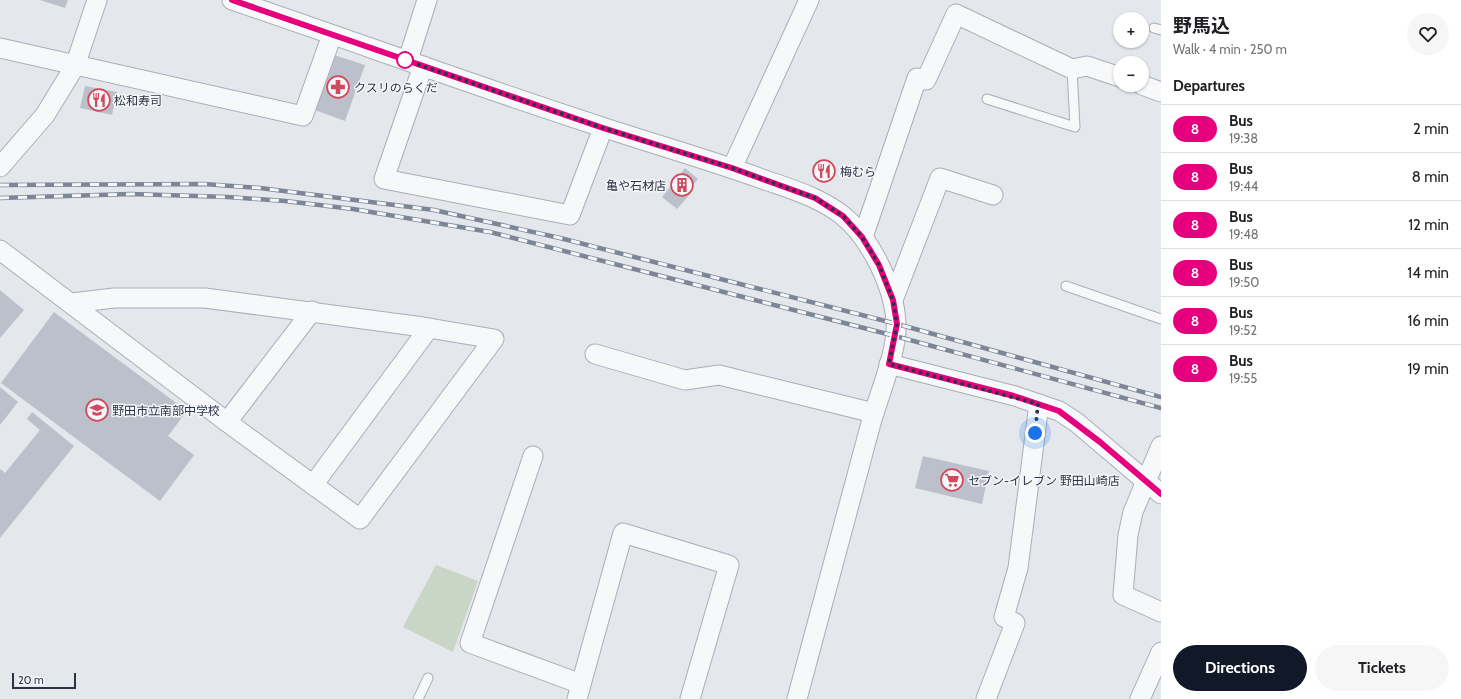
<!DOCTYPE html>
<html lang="en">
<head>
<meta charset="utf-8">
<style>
	:root { --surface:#fff; --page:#f6f6f6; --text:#202124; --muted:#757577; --line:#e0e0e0; --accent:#111827 }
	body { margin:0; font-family:Cabin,"Noto Sans JP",sans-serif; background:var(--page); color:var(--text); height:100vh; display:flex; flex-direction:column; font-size:15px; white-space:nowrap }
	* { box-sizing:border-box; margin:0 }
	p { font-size:13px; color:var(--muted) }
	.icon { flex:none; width:22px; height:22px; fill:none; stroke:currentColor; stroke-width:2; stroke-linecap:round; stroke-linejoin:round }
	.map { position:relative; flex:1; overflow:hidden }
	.drawer { display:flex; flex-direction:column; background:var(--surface); width:300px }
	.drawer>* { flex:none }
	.badge { padding:0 8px; border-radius:13px; font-size:14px; line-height:26px }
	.tools { position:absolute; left:1113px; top:12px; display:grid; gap:8px }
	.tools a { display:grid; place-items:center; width:36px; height:36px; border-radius:50%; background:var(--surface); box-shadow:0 1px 3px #0004; font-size:20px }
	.scale { position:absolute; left:12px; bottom:10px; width:64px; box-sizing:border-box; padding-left:4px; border:2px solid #2b3445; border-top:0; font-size:11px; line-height:14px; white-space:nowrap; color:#2b3445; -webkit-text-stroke:3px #f4f6f9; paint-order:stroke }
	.you { position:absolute; width:20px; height:20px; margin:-10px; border:3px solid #fff; border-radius:50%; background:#1a73e8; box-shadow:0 0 0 6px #1a73e833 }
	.map>.badge { position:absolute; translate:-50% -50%; box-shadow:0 0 0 2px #fff }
	h2 { padding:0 12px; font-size:15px; line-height:36px }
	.round { display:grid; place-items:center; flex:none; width:42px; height:42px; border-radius:21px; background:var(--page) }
	.overview { display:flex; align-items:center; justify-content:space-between; height:68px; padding:0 12px }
	h1 { font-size:19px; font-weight:700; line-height:30px }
	.button { display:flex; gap:8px; margin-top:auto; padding:8px 12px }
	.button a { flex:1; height:46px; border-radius:24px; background:var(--accent); color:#fff; font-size:16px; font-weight:700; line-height:46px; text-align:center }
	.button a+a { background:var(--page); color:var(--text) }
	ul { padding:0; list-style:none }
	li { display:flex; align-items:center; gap:12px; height:48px; padding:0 12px; border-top:1px solid var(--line) }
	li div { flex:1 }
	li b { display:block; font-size:15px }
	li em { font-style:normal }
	li .badge { min-width:44px; font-weight:700; text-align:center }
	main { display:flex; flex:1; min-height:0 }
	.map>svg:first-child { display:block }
	.green { fill:#c9d6c5 }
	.building { fill:#bbc0ca }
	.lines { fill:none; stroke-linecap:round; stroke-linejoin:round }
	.service-casing { stroke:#a9aeb7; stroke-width:11 }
	.minor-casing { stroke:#a9aeb7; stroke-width:21 }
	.service { stroke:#f7f8fa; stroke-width:9 }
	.minor { stroke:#f7f8fa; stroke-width:19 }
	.rail-casing { stroke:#7d8696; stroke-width:4.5 }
	.rail { stroke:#f4f6f9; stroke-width:3; stroke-dasharray:9; stroke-linecap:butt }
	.line-casing { stroke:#fff; stroke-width:9 }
	.line { stroke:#e6007e; stroke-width:6 }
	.walk { stroke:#2b3445; stroke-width:4; stroke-dasharray:0 7.2 }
	.stop-dot { fill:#fff; stroke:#e6007e; stroke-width:2 }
	.labels { text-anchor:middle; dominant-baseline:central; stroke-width:3; stroke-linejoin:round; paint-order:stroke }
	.poi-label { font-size:12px; fill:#2b3445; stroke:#f4f6f9; text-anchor:start }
</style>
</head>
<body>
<main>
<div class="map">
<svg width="1161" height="699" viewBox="0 0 1161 699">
	<rect width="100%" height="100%" fill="#e4e7ec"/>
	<!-- green -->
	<path class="green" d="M436 565 478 581 453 652 403 627Z"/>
	<!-- building -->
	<g class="building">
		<path d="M40 0H68L65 8Z"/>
		<path d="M331 54 365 65 345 121 312 109Z"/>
		<path d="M85 86 117 92 112 115 80 108Z"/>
		<path d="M685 168 698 179 688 191 691 193 677 209 662 197Z"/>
		<path d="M0 290 24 310 0 338Z"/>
		<path d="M54 312 187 411 168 436 194 455 160 501 1 383Z"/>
		<path d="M0 387 18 402 0 425Z"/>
		<path d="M32 412 74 446 0 538V469L5 473 40 430 27 419Z"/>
		<path d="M923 456 989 471 982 504 915 488Z"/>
	</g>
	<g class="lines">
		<!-- service casing -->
		<g class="service-casing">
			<g id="service">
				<path d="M1154 28 1161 30"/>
				<path d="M987 99 1075 127 1072 69"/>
				<path d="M1066 286 1161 319"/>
				<path d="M418 699 428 678"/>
			</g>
		</g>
		<!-- minor casing -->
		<g class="minor-casing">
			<g id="minor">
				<path d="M232 0C356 42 478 87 602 127 657 145 713 161 768 181 794 190 820 198 842 215 870 237 894 287 896 322 898 351 879 394 871 423 846 515 821 607 797 699"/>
				<path d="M0 48 303 116 332 35"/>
				<path d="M408 60 427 0"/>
				<path d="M423 66 384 179 570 215 603 128"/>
				<path d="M1142 85 1161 92"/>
				<path d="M0 167 45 115 75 66 97 0"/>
				<path d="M732 168 809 0"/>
				<path d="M863 237 917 78 926 80 956 14 1072 69 1087 66 1120 77"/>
				<path d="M0 250 227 422 360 519 494 339 423 327 205 298H114L72 303"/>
				<path d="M893 300 940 178 993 195"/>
				<path d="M595 354 685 380 719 375 874 413"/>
				<path d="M889 364 1015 396 1059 411 1076 422 1161 494"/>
				<path d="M227 422 312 311"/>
				<path d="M1161 446 1133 512 1128 535 1123 595 1161 612"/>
				<path d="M533 456 470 643 581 684"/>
				<path d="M313 485 429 328"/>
				<path d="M577 699 623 533 729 565 690 699"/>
				<path d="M986 699 1015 623 1004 617 1018 568 1039 404"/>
				<path d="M1140 699 1161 652"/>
			</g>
		</g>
		<!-- service -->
		<use href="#service" class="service"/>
		<!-- minor -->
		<use href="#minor" class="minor"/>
		<!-- rail casing -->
		<g class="rail-casing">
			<g id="rail">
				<path d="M0 185 204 184 260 188 434 210 560 238 897 324 1161 397"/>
				<path d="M0 198 131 194 228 197 285 201 353 209 490 232 895 336 1161 408"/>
			</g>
		</g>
		<!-- rail -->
		<use href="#rail" class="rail"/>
	</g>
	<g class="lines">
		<!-- line casing -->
		<g class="line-casing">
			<path id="line" d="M232 0 603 128 732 168 815 198 843 216 862 237 879 265 893 300 897 324 889 364 1014 396 1059 411 1100 442 1161 494"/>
		</g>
		<!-- line -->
		<use href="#line" class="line"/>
		<!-- walk -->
		<path class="walk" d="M405 60 603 128 732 168 815 198 843 216 862 237 879 265 893 300 897 324 889 364 1038 404 1035 433"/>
	</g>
	<!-- icons -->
	<defs>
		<g id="pharmacy-ring" transform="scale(1.15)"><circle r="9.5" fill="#f4f6f9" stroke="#d1495b" stroke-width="1.5"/><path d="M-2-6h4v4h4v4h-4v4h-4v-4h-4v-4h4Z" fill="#d1495b"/></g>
		<g id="restaurant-ring" transform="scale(1.15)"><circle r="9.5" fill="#f4f6f9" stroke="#d1495b" stroke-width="1.5"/><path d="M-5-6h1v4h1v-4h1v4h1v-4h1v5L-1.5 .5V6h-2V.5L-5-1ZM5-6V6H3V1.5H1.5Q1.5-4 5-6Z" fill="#d1495b"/></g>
		<g id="building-ring" transform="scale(1.15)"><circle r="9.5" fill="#f4f6f9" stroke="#d1495b" stroke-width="1.5"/><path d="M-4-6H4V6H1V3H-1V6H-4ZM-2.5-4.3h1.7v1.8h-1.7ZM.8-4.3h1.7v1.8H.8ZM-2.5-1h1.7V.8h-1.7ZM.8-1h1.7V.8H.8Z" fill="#d1495b"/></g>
		<g id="school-ring" transform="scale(1.15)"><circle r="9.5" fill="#f4f6f9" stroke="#d1495b" stroke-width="1.5"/><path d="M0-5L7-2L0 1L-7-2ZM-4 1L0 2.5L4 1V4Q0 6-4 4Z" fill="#d1495b"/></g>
		<g id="supermarket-ring" transform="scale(1.15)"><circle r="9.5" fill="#f4f6f9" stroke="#d1495b" stroke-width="1.5"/><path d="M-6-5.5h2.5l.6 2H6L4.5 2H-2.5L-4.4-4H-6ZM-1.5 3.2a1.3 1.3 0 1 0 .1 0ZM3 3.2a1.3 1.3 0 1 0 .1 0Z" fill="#d1495b"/></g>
	</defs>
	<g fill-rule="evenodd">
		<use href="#pharmacy-ring" x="338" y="87"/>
		<use href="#restaurant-ring" x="99" y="100"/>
		<use href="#restaurant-ring" x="824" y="171"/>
		<use href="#building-ring" x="682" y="185"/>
		<use href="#school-ring" x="97" y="410"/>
		<use href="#supermarket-ring" x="952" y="480"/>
	</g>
	<!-- markers -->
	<circle class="stop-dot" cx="405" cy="60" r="8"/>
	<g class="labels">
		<!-- poi labels -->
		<g class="poi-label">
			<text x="354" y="87">クスリのらくだ</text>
			<text x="114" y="100">松和寿司</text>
			<text x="840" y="171">梅むら</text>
			<text x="666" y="185" text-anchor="end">亀や石材店</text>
			<text x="112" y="410">野田市立南部中学校</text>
			<text x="968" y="480">セブン-イレブン 野田山崎店</text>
		</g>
	</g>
</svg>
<div class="tools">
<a>+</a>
<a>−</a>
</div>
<div class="scale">20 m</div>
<div class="you" style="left:1035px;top:433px"></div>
</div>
<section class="drawer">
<div class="overview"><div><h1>野馬込</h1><p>Walk · 4 min · 250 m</p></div><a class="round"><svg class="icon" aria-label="heart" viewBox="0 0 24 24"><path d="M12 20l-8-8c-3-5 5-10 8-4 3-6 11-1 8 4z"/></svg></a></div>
<h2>Departures</h2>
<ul>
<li><span class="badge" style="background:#e6007e;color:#fff">8</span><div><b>Bus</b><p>19:38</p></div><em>2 min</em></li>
<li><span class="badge" style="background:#e6007e;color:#fff">8</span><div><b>Bus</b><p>19:44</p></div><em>8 min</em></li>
<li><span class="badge" style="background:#e6007e;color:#fff">8</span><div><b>Bus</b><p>19:48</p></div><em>12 min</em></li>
<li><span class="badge" style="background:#e6007e;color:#fff">8</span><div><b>Bus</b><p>19:50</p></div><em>14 min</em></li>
<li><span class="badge" style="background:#e6007e;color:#fff">8</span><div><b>Bus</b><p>19:52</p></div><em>16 min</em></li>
<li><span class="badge" style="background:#e6007e;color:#fff">8</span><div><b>Bus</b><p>19:55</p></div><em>19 min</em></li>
</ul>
<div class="button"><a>Directions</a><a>Tickets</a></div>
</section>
</main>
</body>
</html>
